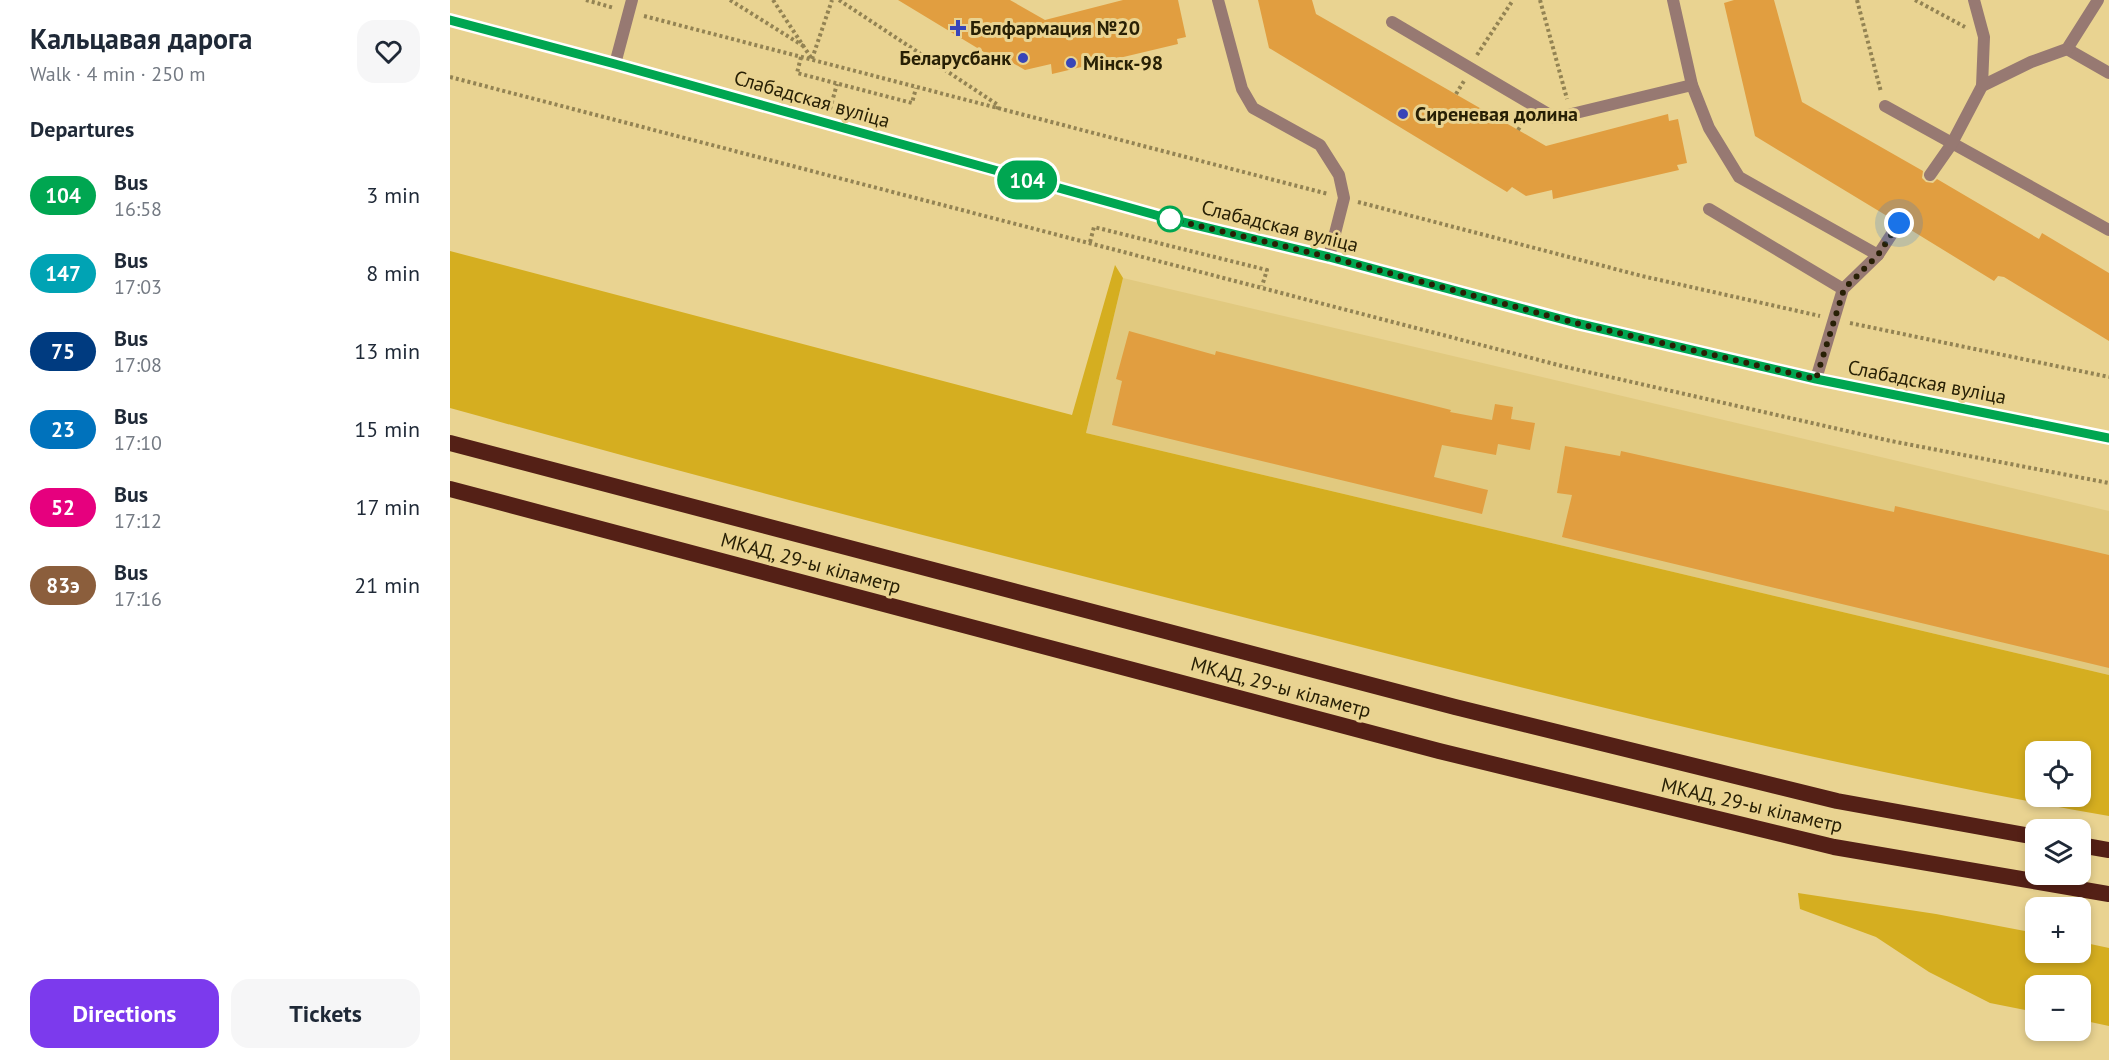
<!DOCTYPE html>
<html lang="en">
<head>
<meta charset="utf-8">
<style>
	:root { --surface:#fff; --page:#f6f6f7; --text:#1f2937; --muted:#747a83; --accent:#7c3aed }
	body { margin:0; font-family:"PT Sans",sans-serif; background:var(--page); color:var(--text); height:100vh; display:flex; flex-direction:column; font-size:22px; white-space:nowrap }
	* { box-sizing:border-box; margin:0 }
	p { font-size:20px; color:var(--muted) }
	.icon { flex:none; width:33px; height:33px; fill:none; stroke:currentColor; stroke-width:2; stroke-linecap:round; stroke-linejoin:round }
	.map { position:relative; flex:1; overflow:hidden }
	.details { display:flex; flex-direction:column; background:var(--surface); width:450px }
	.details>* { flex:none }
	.badge { padding:0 12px; border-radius:20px; font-size:21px; line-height:39px }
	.controls { position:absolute; left:1575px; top:741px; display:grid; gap:12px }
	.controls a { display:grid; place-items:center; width:66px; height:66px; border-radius:12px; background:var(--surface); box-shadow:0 3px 9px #0003; font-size:30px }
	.you { position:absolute; width:30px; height:30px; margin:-15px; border:4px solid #fff; border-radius:50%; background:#1a73e8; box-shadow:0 0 0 9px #1a73e833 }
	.map>.badge { position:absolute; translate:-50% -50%; box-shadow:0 0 0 3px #fff }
	h2 { padding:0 30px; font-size:22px; line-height:54px }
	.round { display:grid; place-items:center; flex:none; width:63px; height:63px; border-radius:18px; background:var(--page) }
	.head { display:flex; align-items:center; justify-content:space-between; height:102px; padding:0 30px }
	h1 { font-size:28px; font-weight:700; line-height:45px }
	.cta { display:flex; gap:12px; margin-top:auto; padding:12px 30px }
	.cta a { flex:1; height:69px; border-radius:18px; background:var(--accent); color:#fff; font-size:24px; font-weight:700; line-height:69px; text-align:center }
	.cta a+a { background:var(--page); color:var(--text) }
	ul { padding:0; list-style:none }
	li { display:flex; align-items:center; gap:18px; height:78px; padding:0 30px }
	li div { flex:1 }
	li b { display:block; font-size:22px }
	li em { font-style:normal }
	li .badge { min-width:66px; font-weight:700; text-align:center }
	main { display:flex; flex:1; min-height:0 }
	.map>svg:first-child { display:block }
	.built { fill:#e1c97f }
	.green { fill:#d5ae20; fill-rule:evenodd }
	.building { fill:#e19e40 }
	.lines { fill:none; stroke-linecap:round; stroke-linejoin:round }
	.path { stroke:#938353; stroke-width:4; stroke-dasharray:3 3; stroke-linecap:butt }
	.service { stroke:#977972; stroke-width:12 }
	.secondary { stroke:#774d44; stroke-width:12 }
	.trunk { stroke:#542016; stroke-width:16 }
	.line-casing { stroke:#fff; stroke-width:14 }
	.line { stroke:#00a651; stroke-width:9 }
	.walk { stroke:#282005; stroke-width:6; stroke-dasharray:0 10.8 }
	.poi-dot { fill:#3845b8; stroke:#e9d391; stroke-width:2 }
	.stop-dot { fill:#fff; stroke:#00a651; stroke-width:3 }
	.labels { text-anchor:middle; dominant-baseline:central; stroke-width:6; stroke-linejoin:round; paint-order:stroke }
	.poi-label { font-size:20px; font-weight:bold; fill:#282005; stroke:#e9d391; text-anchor:start }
	.street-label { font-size:20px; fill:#282005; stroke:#e9d391 }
</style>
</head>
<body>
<main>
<section class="details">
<div class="head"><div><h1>Кальцавая дарога</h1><p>Walk · 4 min · 250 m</p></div><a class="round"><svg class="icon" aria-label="heart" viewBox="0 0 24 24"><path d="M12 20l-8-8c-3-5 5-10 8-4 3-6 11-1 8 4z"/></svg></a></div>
<h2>Departures</h2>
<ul>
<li><span class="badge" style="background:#00a651;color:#fff">104</span><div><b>Bus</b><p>16:58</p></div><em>3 min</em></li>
<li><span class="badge" style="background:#00a3b4;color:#fff">147</span><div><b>Bus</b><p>17:03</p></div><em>8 min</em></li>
<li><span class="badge" style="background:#003b80;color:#fff">75</span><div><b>Bus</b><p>17:08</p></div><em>13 min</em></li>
<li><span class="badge" style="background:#0072bc;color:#fff">23</span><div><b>Bus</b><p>17:10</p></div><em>15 min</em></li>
<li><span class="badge" style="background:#e6007e;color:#fff">52</span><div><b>Bus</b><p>17:12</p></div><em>17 min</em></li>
<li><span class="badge" style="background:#8b5e3c;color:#fff">83э</span><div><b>Bus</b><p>17:16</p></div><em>21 min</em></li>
</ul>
<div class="cta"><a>Directions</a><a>Tickets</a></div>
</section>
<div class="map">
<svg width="1659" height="1060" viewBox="0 0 1659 1060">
	<rect width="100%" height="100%" fill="#e9d391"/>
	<!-- built -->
	<path class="built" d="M673 278 1659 511V675L636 433Z"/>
	<!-- green -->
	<g class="green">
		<path d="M0 251 622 415 665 265 673 278 636 433 1659 675V816C1391 769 1127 702 864 635 575 562 287 488 0 408ZM1586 752H1630V796H1586Z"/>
		<path d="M1348 893 1486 914 1585 933 1586 952H1630L1631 942 1659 948V1026L1631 1020 1630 986H1586L1585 1012 1540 1003 1479 972 1426 937 1350 909Z"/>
	</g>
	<!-- building -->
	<g class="building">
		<path d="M448 0H560L595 20 673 0H728L736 37 727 39 728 44 602 74 601 64 575 70 561 62 557 66Z"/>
		<path d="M808 0H862L866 14 1096 146 1218 114 1219 121 1228 119 1237 163 1227 165 1229 170 1103 199 1102 190 1076 196 1062 187 1057 192 819 48Z"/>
		<path d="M1284 0H1324L1352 102 1473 171 1472 178 1476 182 1483 183 1487 179 1589 239 1592 233 1659 273V341L1554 277 1548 276 1544 281 1456 227 1457 220 1453 216 1446 215 1442 219 1305 136 1274 3Z"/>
		<path d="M679 331 765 355 766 351 1001 410 1000 412 1042 420 1045 404 1063 407 1061 419 1085 423 1080 450 1048 444 1046 455 992 445 984 477 1038 490 1032 514 662 425 672 381 666 379Z"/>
		<path d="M1115 446 1170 456 1171 451 1444 512 1445 506 1659 555V668L1112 537 1122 495 1107 493Z"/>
	</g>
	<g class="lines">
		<!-- path -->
		<g class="path">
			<path d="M136 0 164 8"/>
			<path d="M280 0 355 47"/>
			<path d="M323 0 362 59"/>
			<path d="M389 0 548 105 547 110"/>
			<path d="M1090 0 1117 99"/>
			<path d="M1407 0 1431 92"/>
			<path d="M1465 0 1515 27"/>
			<path d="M194 16 878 194"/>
			<path d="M1027 55 1063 0"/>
			<path d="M351 57 347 73 462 103 466 88"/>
			<path d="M362 59 382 0"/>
			<path d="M0 77 1116 367 1441 441 1659 483"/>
			<path d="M1006 94 1014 81"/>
			<path d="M380 109 387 84"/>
			<path d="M1068 130 1076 118"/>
			<path d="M908 202 1192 276 1370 316"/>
			<path d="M640 242 644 227 817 270 812 286"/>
			<path d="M1400 323 1659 377"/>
		</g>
		<!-- service -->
		<g class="service">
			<path d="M768 0 792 89 803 108 870 145 889 175 894 198 879 257"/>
			<path d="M1223 0 1242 85 1259 128 1289 177 1428 255"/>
			<path d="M1524 0 1534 37 1532 86"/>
			<path d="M942 22 1105 118 1242 85"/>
			<path d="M1617 49 1659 73"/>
			<path d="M165 64 182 0"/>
			<path d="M1435 106 1659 230"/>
			<path d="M1480 175 1501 145 1532 86 1581 62 1617 49 1648 0"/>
			<path d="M1259 209 1393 289"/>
			<path d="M1366 379 1393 289 1428 255 1449 223"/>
		</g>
		<!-- secondary -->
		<path class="secondary" d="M0 20 165 64 720 219 879 257 1126 323 1366 379 1659 438"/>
		<!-- trunk -->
		<g class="trunk">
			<path d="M0 443 1005 707 1387 801 1586 837"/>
			<path d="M0 489 989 751 1384 847 1659 894"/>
			<path d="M1630 845 1659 850"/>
		</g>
	</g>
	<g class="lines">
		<!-- line casing -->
		<g class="line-casing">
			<path id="line" d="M0 20 165 64 720 219 879 257 1126 323 1366 379 1659 438"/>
		</g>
		<!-- line -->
		<use href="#line" class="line"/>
		<!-- walk -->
		<path class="walk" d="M720 219 879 257 1126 323 1366 379 1394 289 1428 255 1449 223"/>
	</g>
	<!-- markers -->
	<g class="poi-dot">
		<path d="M505 19h6v6h6v6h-6v6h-6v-6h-6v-6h6z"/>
		<circle cx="573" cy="58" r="6"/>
		<circle cx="621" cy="63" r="6"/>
		<circle cx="953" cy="114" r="6"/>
	</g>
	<circle class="stop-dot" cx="720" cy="219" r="12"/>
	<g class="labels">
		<!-- poi labels -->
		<g class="poi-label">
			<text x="520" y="28">Белфармация №20</text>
			<text x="561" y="58" text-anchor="end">Беларусбанк</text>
			<text x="633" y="63">Мінск-98</text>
			<text x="965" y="114">Сиреневая долина</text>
		</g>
		<!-- street labels -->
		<g class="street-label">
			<text transform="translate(362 99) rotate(16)">Слабадская вуліца</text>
			<text transform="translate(830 226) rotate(14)">Слабадская вуліца</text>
			<text transform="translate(1477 382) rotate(11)">Слабадская вуліца</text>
			<text transform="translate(361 563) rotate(15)">МКАД, 29-ы кіламетр</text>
			<text transform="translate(831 687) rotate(15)">МКАД, 29-ы кіламетр</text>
			<text transform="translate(1302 805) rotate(13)">МКАД, 29-ы кіламетр</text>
		</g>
	</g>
</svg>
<div class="controls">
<a><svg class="icon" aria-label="locate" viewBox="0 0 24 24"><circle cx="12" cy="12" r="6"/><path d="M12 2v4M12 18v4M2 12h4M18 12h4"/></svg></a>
<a><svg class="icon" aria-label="layers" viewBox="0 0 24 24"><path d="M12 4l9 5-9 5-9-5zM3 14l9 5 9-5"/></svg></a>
<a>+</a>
<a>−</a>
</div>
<div class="you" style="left:1449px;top:223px"></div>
<b class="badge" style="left:577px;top:180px;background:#00a651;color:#fff">104</b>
</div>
</main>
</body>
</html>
